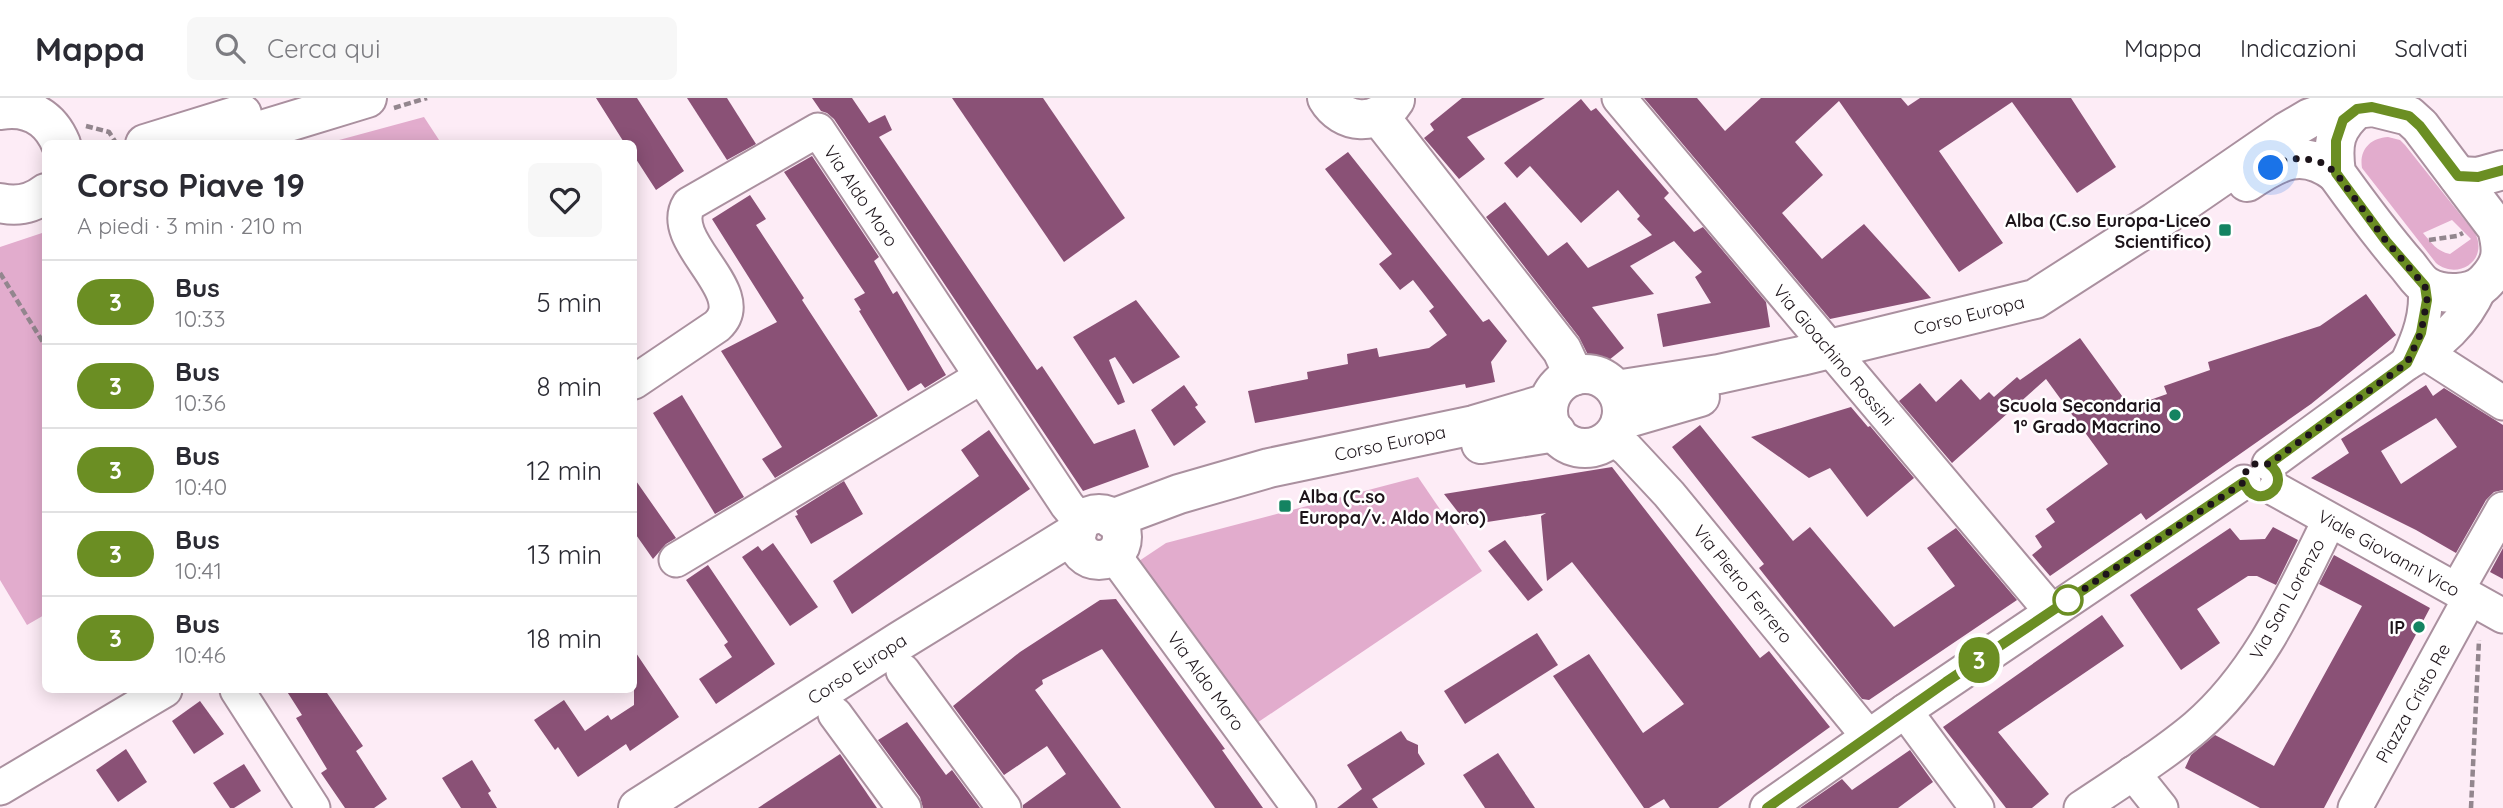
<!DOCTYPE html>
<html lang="it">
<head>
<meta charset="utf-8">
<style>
	:root { --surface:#fff; --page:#f7f7f7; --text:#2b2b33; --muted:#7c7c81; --line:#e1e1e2 }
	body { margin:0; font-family:Quicksand,sans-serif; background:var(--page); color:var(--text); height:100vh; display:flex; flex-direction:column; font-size:26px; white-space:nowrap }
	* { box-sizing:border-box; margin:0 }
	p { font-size:23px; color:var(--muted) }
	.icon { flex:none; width:38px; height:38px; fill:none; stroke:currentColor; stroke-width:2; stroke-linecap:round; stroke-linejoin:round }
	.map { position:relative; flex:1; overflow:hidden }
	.panel { position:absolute; left:42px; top:42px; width:595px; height:553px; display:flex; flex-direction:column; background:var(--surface); border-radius:10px; box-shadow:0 4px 18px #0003 }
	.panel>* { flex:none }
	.badge { padding:0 14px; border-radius:23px; font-size:24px; line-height:46px }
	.you { position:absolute; width:35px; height:35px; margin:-18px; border:5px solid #fff; border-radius:50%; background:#1a73e8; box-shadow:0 0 0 10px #1a73e833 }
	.map>.badge { position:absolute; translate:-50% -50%; box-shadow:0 0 0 4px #fff }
	.round { display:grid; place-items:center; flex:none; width:74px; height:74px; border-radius:10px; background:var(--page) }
	.overview { display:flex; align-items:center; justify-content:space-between; height:119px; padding:0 35px }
	h1 { font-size:33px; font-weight:700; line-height:52px }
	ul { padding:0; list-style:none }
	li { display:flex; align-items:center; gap:21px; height:84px; padding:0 35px; border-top:2px solid var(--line) }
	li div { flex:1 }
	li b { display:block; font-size:26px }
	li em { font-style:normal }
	li .badge { min-width:77px; font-weight:700; text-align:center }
	header { display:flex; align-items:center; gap:42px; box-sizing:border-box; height:98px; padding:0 35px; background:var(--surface); border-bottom:2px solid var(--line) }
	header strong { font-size:33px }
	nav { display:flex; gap:38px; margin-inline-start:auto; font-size:24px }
	.search { width:490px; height:63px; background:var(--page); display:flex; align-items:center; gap:18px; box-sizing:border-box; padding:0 24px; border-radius:10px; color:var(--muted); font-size:26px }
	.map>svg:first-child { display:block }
	.green { fill:#e2accd; fill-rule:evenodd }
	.building { fill:#8a5176; fill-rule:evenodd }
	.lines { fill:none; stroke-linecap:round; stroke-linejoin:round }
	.minor-casing { stroke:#aa909f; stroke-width:37 }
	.major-casing { stroke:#aa909f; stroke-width:42 }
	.path { stroke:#93868e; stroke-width:4.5; stroke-dasharray:7 3.5; stroke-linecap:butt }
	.minor { stroke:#fff; stroke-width:33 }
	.major { stroke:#fff; stroke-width:38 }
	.line-casing { stroke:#fff; stroke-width:16 }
	.line { stroke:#6b8e23; stroke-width:10 }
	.walk { stroke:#1d141a; stroke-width:7; stroke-dasharray:0 12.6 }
	.poi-dot { fill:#148361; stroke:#fff; stroke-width:2.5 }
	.stop-dot { fill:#fff; stroke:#6b8e23; stroke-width:3.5 }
	.labels { text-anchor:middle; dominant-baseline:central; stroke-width:5; stroke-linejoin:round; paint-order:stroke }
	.street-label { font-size:18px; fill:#1d141a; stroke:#fff }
	.poi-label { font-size:18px; font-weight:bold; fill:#1d141a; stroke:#fff; text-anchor:end }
</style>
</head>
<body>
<header>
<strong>Mappa</strong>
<div class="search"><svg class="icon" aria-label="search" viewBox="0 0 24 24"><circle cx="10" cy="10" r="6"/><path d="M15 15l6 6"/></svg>Cerca qui</div>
<nav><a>Mappa</a><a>Indicazioni</a><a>Salvati</a></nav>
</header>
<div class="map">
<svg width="2503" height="710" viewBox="0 0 2503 710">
	<rect width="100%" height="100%" fill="#fdecf6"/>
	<!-- green -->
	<g class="green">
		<path d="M424 19 441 45H328Z"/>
		<path d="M2388 39 2400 42 2405 47 2475 135C2489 162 2458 183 2436 165L2362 70C2359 52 2370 40 2388 39ZM2452 122 2471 141 2450 156C2436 153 2432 145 2423 135Z"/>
		<path d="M45 134 46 516 27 527 0 482V149Z"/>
		<path d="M1418 379 1482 473 1248 631 1136 465 1166 445Z"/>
	</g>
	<!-- building -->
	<g class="building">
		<path d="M596 0H637L684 73 656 92 634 58V46H625Z"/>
		<path d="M687 0H727L756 46 727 62Z"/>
		<path d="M812 0H852L869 25 885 17 892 32 879 39 1037 272 1042 268 1094 346 1135 331 1149 369 1083 393 834 21 827 15 821 13Z"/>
		<path d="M952 0H1043L1125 120 1064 164Z"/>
		<path d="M1462 0H1545L1467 39 1485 61 1459 81 1424 40 1434 32 1430 26Z"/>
		<path d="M1644 0H1697L1725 33 1761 0H1901L1908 8 1920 0H2071L2116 69 2077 95 2012 4 1939 53 2003 145 1959 174 1839 3 1795 44 1823 77 1782 115 1822 161 1864 126 1931 200 1830 221Z"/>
		<path d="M1581 1 1591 13 1596 10 1669 95 1664 100 1694 134 1703 129 1766 204 1770 229 1663 249 1657 216 1711 205 1695 179 1702 174 1674 143 1630 168 1654 196 1592 209 1624 250 1599 270 1588 257 1579 239 1486 119 1505 104 1548 158 1567 144 1588 170 1652 137 1637 121 1640 118 1618 92 1581 125 1530 68 1517 80 1504 65Z"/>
		<path d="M1348 54 1483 224 1489 221 1507 243 1491 264 1495 284 1466 290 1465 286 1255 325 1248 293 1308 281 1307 274 1348 266 1347 256 1377 250 1379 259 1429 250 1447 237 1429 213 1434 209 1413 182 1400 192 1379 166 1392 156 1325 71Z"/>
		<path d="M812 58 879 159 874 163 893 196 897 193 946 277 925 290 921 285 908 293 859 213 861 212 854 201 865 195 784 74Z"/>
		<path d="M750 97 766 121 756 127 804 200 802 202 878 318 775 380 762 361 782 349 721 253 777 224 712 121Z"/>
		<path d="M2366 196 2396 237 2311 306 2146 422 2141 415 2050 478 2032 457 2042 449 2035 438 2055 424 2046 411 2108 366 2046 281 1952 365 1899 303 1920 285 1936 304 1961 281 1980 302 1989 294 1994 299 2017 279 2020 282 2080 240 2130 309 2167 296 2164 288 2210 272 2208 264 2320 228Z"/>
		<path d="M1136 202 1180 259 1133 286 1115 259 1109 262 1125 304 1118 307 1073 239Z"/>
		<path d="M1184 287 1198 307 1195 309 1206 324 1174 348 1151 312Z"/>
		<path d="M2426 287 2433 298 2444 290 2503 327V392L2494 394 2486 402 2456 455 2416 432 2311 380 2349 355 2341 341ZM2436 320 2457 349 2401 386 2381 353Z"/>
		<path d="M682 297 744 399 715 416 653 315Z"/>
		<path d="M1851 309 1868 329 1870 328 1914 380 1867 419 1830 370 1809 380 1751 339Z"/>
		<path d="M1700 327 1793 443 1810 429 1894 529 1955 488 1927 450 1956 430 2017 502 1869 602 1862 601 1759 470 1764 466 1672 349Z"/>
		<path d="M989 332 1030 391 852 516 833 483 979 378 961 352Z"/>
		<path d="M1612 369 1760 560 1769 553 1830 629 1718 710H1670L1664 701 1649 710H1644L1553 578 1589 556 1643 635 1684 606 1572 464 1547 483 1541 418 1546 415 1468 427 1444 396Z"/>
		<path d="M634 380 676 440 666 446 653 461 634 434Z"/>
		<path d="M844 383 863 416 811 446 795 418 798 417 796 413Z"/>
		<path d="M2273 429 2298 442 2276 487 2257 478H2248L2197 511 2220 545 2181 572 2130 497 2230 430 2240 442 2265 441Z"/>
		<path d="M1505 442 1543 492 1528 503 1488 453Z"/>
		<path d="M773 445 818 509 790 528 742 459 758 448 762 453Z"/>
		<path d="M2503 450V481L2490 474Z"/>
		<path d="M2334 457 2430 510 2324 710H2260L2185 670 2191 657 2215 637 2274 668 2362 508 2319 486Z"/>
		<path d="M708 467 775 566 716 606 699 581 732 559 724 547 728 544 686 482Z"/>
		<path d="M1116 501 1225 651 1222 652 1263 710H1215L1102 551 1042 582 1043 586 1035 592 1121 710H1023V707L1066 676 1047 648 1004 677 953 608 1020 554 1100 502Z"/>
		<path d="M2102 517 2124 548 1998 634 2049 696 2032 710H2006L1943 629Z"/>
		<path d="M1537 535 1558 567 1465 626 1444 593Z"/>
		<path d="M634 552 679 619 630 653 626 646 578 679 558 649 555 652 534 622 564 602 585 633 608 617 611 622 634 607Z"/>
		<path d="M286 592H325L363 648 356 653 387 701 374 710H345L321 675 327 671 296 620 302 617Z"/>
		<path d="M200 603 224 636 194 656 172 623Z"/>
		<path d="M907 624 946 677 952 672 980 710H923L920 699 878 642Z"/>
		<path d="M1401 633 1407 642 1418 647V655L1425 666 1372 701 1378 710H1337L1362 691 1347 667Z"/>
		<path d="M126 651 147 684 118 704 96 672Z"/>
		<path d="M1910 652 1933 684 1898 710H1800L1842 681 1852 692Z"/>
		<path d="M1498 655 1535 710H1485L1463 677Z"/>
		<path d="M840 656 877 710H758Z"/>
		<path d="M472 662 491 693 488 695 497 710H461L442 680Z"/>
		<path d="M244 666 261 693 234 710H230L213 685Z"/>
	</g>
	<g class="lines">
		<!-- minor casing -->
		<g class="minor-casing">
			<g id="minor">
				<path d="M1619 0 2051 513"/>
				<path d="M2425 255 2503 305"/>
				<path d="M2407 265C2419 240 2428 216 2425 188"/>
				<path d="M634 284 717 228C754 194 665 144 689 106L818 32 1067 407 1081 424"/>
				<path d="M1612 339 1627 351 1669 396 1868 638"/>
				<path d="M2269 366 2407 265C2441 246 2464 225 2480 190"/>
				<path d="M2275 391 2503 518"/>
				<path d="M1113 456 1299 710"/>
				<path d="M676 462 981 279"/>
				<path d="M2457 492 2503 411"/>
				<path d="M903 573 1004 710"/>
				<path d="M237 592 313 710"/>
				<path d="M1905 613 1977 710"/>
				<path d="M835 616 904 710"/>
				<path d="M2133 675 2161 710"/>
				<path d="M0 690 165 592"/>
				<path d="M1767 710 1905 613 2244 384"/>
				<path d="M2081 710C2118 685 2162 658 2196 629 2259 575 2293 496 2329 423"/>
				<path d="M2355 710 2470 500"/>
			</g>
		</g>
		<!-- major casing -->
		<g class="major-casing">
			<g id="major">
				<path d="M1327 0C1343 27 1378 29 1395 2"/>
				<path d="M0 12C28 7 50 19 61 46"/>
				<path d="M1379 18 1562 252 1574 278"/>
				<path d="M145 46 242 16"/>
				<path d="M216 46 367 0"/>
				<path d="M2458 78 2478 79 2503 72"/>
				<path d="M2247 84C2278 63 2302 49 2336 75"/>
				<path d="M0 105C17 109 32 106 46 95"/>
				<circle cx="1585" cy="313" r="37"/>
				<path d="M1616 292 1719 276 1801 258 2035 201 2155 124 2286 34 2310 20 2328 14 2373 9 2409 18 2420 28 2497 130C2503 153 2503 165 2486 183 2473 198 2442 198 2426 188 2419 184 2413 174 2408 168 2382 138 2359 107 2336 75 2332 46 2334 30 2357 11"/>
				<path d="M1621 322 1700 299"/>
				<path d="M1481 346 1556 334"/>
				<circle cx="1099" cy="439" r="23"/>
				<path d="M1112 421 1179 396 1269 370 1474 327 1548 305"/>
				<path d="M638 710 900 543 1077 434"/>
			</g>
		</g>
		<!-- path -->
		<g class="path">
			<path d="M394 10 427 0"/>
			<path d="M86 28 109 34 116 45"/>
			<path d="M2429 142 2457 138 2463 135"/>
			<path d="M0 175 46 249"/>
			<path d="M1574 356 1593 357"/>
			<path d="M2471 710 2479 542"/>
		</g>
		<!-- minor -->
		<use href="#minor" class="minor"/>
		<!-- major -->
		<use href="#major" class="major"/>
	</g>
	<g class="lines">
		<!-- line casing -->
		<g class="line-casing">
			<path id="line" d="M1767 710 1946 584 2244 384C2255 416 2296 387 2269 366L2407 265 2421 235 2427 202 2425 188 2386 143 2336 75V43L2343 22 2357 11 2372 9 2409 18 2420 28 2458 78 2478 79 2503 72"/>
		</g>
		<!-- line -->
		<use href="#line" class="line"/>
		<!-- walk -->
		<path class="walk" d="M2068 502 2066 503 2244 384 2246 373 2253 366H2269L2407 265 2421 235 2427 202 2425 188 2386 143 2336 75 2323 65 2303 60 2285 62 2271 70"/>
	</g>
	<!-- markers -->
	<g class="poi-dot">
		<rect x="2218" y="125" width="14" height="14" rx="3.5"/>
		<circle cx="2175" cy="317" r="7"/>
		<rect x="1278" y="401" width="14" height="14" rx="3.5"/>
		<circle cx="2419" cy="529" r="7"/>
	</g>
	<circle class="stop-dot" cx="2068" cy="502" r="14"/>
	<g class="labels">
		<!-- street labels -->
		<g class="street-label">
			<text transform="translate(861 98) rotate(56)">Via Aldo Moro</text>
			<text transform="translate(1969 217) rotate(-14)">Corso Europa</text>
			<text transform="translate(1834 257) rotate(50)">Via Gioachino Rossini</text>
			<text transform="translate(1390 345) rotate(-12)">Corso Europa</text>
			<text transform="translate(2389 455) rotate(29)">Viale Giovanni Vico</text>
			<text transform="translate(1743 486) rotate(51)">Via Pietro Ferrero</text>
			<text transform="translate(2287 501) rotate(-61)">Via San Lorenzo</text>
			<text transform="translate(857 571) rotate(-33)">Corso Europa</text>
			<text transform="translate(1206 583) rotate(54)">Via Aldo Moro</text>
			<text transform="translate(2413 605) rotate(-61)">Piazza Cristo Re</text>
		</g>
		<!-- poi labels -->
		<g class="poi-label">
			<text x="2211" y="122">Alba (C.so Europa-Liceo<tspan x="2211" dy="21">Scientifico)</tspan></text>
			<text x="2161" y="307">Scuola Secondaria<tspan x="2161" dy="21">1° Grado Macrino</tspan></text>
			<text x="1299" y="398" text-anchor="start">Alba (C.so<tspan x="1299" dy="21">Europa/v. Aldo Moro)</tspan></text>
			<text x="2405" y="529">IP</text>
		</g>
	</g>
</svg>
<div class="you" style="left:2271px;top:70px"></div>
<b class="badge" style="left:1979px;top:562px;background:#6b8e23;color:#fff">3</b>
<section class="panel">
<div class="overview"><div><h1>Corso Piave 19</h1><p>A piedi · 3 min · 210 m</p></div><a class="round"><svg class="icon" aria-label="heart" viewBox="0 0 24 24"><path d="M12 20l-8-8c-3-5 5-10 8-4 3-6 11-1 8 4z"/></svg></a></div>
<ul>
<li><span class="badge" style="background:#6b8e23;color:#fff">3</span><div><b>Bus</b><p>10:33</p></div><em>5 min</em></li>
<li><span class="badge" style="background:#6b8e23;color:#fff">3</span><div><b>Bus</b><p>10:36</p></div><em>8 min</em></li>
<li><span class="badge" style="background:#6b8e23;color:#fff">3</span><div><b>Bus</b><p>10:40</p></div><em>12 min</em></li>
<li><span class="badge" style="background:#6b8e23;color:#fff">3</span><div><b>Bus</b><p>10:41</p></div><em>13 min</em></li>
<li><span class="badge" style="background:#6b8e23;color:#fff">3</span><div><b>Bus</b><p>10:46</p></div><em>18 min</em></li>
</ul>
</section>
</div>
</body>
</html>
